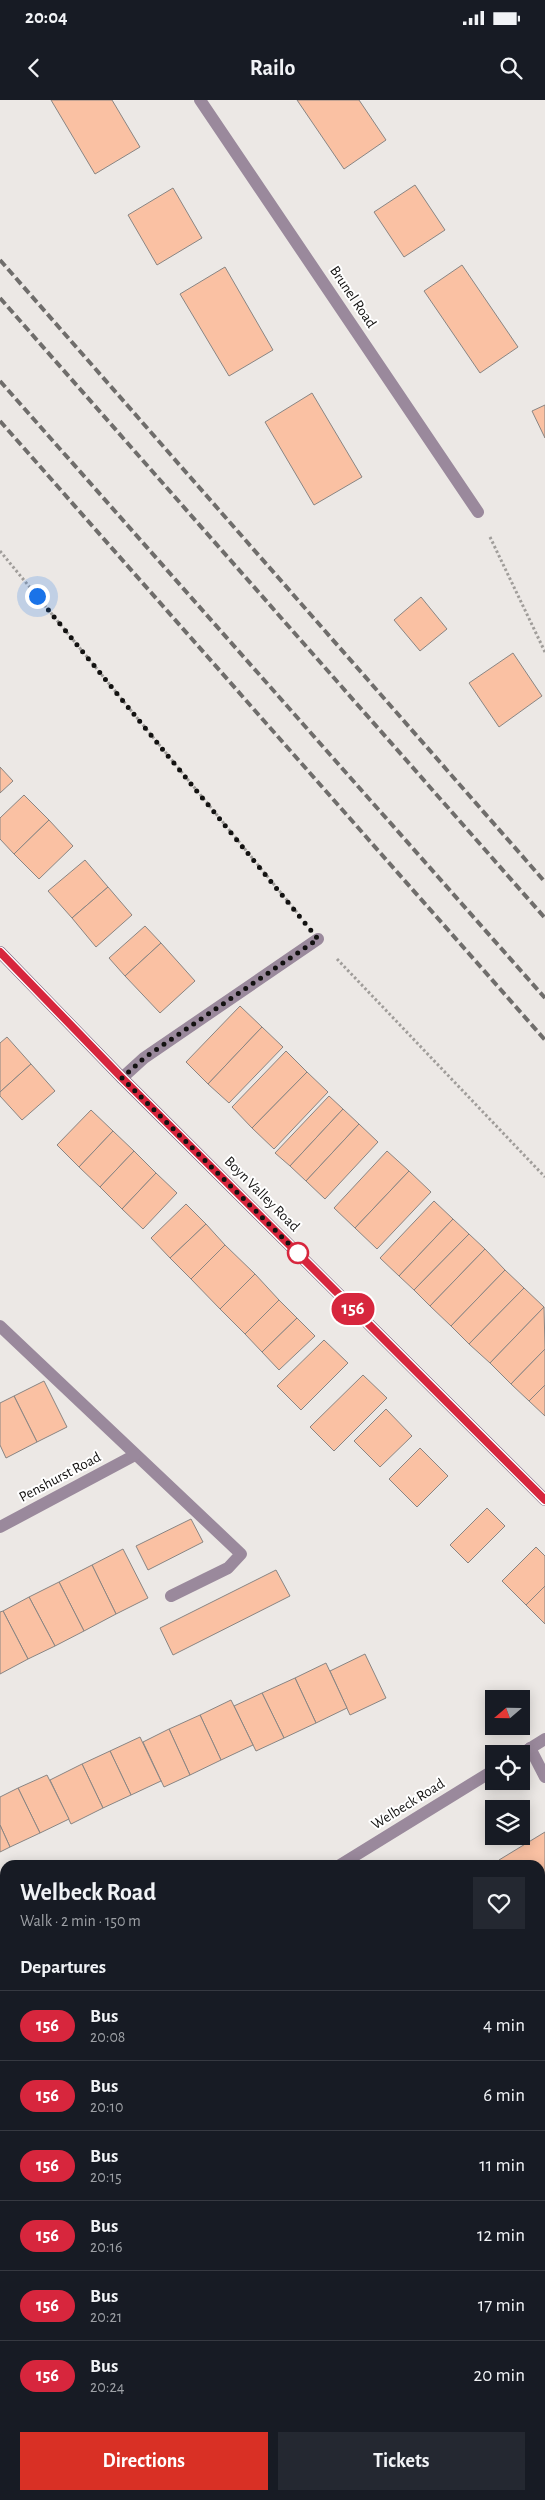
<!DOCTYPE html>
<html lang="en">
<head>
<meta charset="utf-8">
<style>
	:root { --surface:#171b24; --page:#242831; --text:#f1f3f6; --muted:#9ea1a6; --line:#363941; --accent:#d93025 }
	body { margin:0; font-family:"Alegreya Sans",sans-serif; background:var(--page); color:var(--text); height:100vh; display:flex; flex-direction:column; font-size:19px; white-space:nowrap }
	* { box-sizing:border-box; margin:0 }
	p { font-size:16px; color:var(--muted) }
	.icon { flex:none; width:28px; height:28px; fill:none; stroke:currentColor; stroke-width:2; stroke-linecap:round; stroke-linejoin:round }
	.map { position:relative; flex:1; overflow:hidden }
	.sheet { position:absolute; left:0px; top:1760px; width:545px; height:640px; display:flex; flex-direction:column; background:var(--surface); border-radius:15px 15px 0 0; box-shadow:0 2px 12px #0003 }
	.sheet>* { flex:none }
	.badge { padding:0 10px; border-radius:16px; font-size:18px; line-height:32px }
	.needle { width:32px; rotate:250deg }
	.fabs { position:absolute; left:485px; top:1590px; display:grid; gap:10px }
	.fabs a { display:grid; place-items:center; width:45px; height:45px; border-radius:0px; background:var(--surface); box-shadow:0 2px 12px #0003; font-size:25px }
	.you { position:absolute; width:25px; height:25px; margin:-12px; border:4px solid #fff; border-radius:50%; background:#1a73e8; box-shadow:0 0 0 8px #1a73e833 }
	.map>.badge { position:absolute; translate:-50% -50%; box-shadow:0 0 0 2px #fff }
	h2 { padding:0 20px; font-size:19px; line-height:45px }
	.round { display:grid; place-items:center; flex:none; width:52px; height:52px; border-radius:0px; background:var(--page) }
	.summary { display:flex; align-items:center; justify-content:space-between; height:85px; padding:0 20px }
	h1 { font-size:24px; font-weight:600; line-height:38px }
	.cta { display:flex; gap:10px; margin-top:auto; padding:10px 20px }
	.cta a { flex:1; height:58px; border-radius:0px; background:var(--accent); color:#fff; font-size:20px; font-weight:600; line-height:58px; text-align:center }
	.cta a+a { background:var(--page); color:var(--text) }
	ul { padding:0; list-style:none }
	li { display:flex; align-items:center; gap:15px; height:70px; padding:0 20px; border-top:1px solid var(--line) }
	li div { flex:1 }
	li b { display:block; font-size:19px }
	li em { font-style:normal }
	li .badge { min-width:55px; font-weight:700; text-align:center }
	.status { display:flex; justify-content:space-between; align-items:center; height:35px; padding:0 25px; background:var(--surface); direction:ltr }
	.status svg { height:14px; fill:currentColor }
	header { display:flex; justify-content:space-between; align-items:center; height:65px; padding:0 20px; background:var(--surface); font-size:22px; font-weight:600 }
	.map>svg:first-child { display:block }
	.building { fill:#fac1a3; stroke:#898583 }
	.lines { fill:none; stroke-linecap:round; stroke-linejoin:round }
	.path { stroke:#a09d9a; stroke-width:3; stroke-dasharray:2.5 2.5; stroke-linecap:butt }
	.lane { stroke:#9a899c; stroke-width:12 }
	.street { stroke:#9a899c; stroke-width:12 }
	.secondary { stroke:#745b77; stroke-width:12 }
	.rail { stroke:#6f6d6b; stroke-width:4; stroke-dasharray:8 4; stroke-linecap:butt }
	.line-casing { stroke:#fff; stroke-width:11 }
	.line { stroke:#d7263d; stroke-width:8 }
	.walk { stroke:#131211; stroke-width:5; stroke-dasharray:0 9 }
	.stop-dot { fill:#fff; stroke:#d7263d; stroke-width:2.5 }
	.labels { text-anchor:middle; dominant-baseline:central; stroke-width:4; stroke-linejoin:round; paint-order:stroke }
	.street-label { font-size:15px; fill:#131211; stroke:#fff }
</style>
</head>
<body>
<div class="status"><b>20:04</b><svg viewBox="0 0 49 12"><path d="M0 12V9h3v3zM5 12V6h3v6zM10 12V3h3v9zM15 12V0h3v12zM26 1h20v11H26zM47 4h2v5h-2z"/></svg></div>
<header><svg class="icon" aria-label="back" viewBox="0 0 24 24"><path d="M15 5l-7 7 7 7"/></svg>Railo<svg class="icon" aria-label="search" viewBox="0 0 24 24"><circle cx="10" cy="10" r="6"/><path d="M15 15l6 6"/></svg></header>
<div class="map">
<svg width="545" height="2400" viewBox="0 0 545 2400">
	<rect width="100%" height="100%" fill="#ece8e5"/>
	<!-- building -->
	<g class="building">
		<path d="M51 0H112L140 47 95 74Z"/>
		<path d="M297 0H359L386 40 344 69Z"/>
		<path d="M415 85 445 130 404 157 374 112Z"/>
		<path d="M173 88 202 138 157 165 128 115Z"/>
		<path d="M462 165 518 247 480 273 424 191Z"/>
		<path d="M225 167 273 250 229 276 180 194Z"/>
		<path d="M312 293 362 377 314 405 265 322Z"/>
		<path d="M545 305V338L532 311Z"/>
		<path d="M421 497 447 529 420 551 394 520Z"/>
		<path d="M513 553 542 596 499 627 469 583Z"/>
		<path d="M0 667 13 681 0 693Z"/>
		<path d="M24 695 49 720 14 754 0 739V718Z"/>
		<path d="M49 720 73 746 39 779 14 754Z"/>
		<path d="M85 760 108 787 72 818 48 791Z"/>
		<path d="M108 787 132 815 96 847 72 818Z"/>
		<path d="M145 826 161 843 125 876 109 858Z"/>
		<path d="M161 843 195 881 160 913 125 876Z"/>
		<path d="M240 906 262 927 208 984 186 962Z"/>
		<path d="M262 927 283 947 229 1003 208 984Z"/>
		<path d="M7 937 31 964 0 992V943Z"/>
		<path d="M286 951 307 972 252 1028 232 1007Z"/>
		<path d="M31 964 55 991 22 1020 0 996V992Z"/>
		<path d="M307 972 328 992 274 1049 252 1028Z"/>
		<path d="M329 996 343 1009 290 1066 275 1053Z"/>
		<path d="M343 1009 359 1024 306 1081 290 1066Z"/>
		<path d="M91 1010 113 1031 79 1067 57 1045Z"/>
		<path d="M359 1024 378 1042 325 1099 306 1081Z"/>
		<path d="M113 1031 134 1051 100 1087 79 1067Z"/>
		<path d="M134 1051 156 1073 122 1109 100 1087Z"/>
		<path d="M387 1051 409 1071 355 1128 334 1108Z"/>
		<path d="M409 1071 431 1092 377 1149 355 1128Z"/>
		<path d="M156 1073 177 1093 143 1129 122 1109Z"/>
		<path d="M434 1101 453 1119 399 1176 380 1158Z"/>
		<path d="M186 1104 206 1124 170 1158 151 1138Z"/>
		<path d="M453 1119 469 1134 414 1190 399 1176Z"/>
		<path d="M206 1124 225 1145 191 1179 170 1158Z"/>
		<path d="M469 1134 485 1149 430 1206 414 1190Z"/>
		<path d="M225 1145 255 1174 220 1209 191 1179Z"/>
		<path d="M485 1149 505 1170 451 1226 430 1206Z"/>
		<path d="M505 1170 524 1188 469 1244 451 1226Z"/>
		<path d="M255 1174 279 1200 245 1234 220 1209Z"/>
		<path d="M524 1188 544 1207 490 1263 469 1244Z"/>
		<path d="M279 1200 297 1218 262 1252 245 1234Z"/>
		<path d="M544 1207 545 1249 511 1284 490 1263Z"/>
		<path d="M297 1218 315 1236 279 1270 262 1252Z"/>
		<path d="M324 1240 348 1263 301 1310 277 1286Z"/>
		<path d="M545 1249V1285L529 1301 511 1284Z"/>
		<path d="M363 1275 387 1298 334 1351 310 1327Z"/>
		<path d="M44 1281 67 1327 37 1342 14 1296Z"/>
		<path d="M545 1285V1316L529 1301Z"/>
		<path d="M14 1296 37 1342 6 1358 0 1345V1303Z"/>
		<path d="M386 1309 412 1336 380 1367 354 1341Z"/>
		<path d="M420 1348 448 1376 417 1407 389 1379Z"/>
		<path d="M487 1408 505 1426 468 1463 450 1445Z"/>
		<path d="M191 1419 203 1442 148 1470 136 1446Z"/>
		<path d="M536 1447 545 1456V1486L526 1505 502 1481Z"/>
		<path d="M123 1449 148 1498 116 1514 92 1465Z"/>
		<path d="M92 1465 116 1514 84 1531 59 1482Z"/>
		<path d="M276 1470 290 1496 173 1555 160 1528Z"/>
		<path d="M59 1482 84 1531 55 1546 29 1497Z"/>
		<path d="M545 1486V1524L526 1505Z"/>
		<path d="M29 1497 55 1546 28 1559 3 1511Z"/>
		<path d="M3 1511 28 1559 0 1574V1512Z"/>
		<path d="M365 1554 386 1598 350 1615 330 1571Z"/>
		<path d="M326 1563 347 1608 316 1623 295 1578Z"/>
		<path d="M295 1578 316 1623 284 1638 262 1593Z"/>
		<path d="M262 1593 284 1638 256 1651 234 1606Z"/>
		<path d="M231 1600 253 1645 221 1660 200 1615Z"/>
		<path d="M200 1615 221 1660 190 1675 169 1629Z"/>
		<path d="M169 1629 190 1675 164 1687 143 1642Z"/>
		<path d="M140 1637 161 1681 131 1695 110 1651Z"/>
		<path d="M110 1651 131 1695 103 1708 82 1664Z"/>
		<path d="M82 1664 103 1708 71 1724 50 1680Z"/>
		<path d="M47 1675 69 1719 40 1733 18 1688Z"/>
		<path d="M18 1688 40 1733 10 1747 0 1725V1697Z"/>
		<path d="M0 1725 10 1747 0 1752Z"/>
		<path d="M545 1732V1795L540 1798V1765H502L499 1760Z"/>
		<path d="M0 1923 5 1924V1978H0Z"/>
		<path d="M0 2040 5 2041V2123H0Z"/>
		<path d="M545 2185V2225L540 2224Z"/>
		<path d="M0 2294H5V2347H3Z"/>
		<path d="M540 2386 545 2388V2400H440L429 2395H540Z"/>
	</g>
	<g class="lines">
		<!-- path -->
		<g class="path">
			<path d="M490 437 545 552"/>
			<path d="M0 451 300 816"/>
			<path d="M337 859 545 1077"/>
		</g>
		<!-- lane -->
		<g class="lane">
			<path d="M122 978 144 958 318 839"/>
			<path d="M0 1226 241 1454 228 1468 171 1496"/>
			<path d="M530 1648 545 1677"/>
		</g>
		<!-- street -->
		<g class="street">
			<path d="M200 0 478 412"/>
			<path d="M0 1427 135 1355"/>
			<path d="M521 1654 545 1639"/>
			<path d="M340 1765 494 1670"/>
			<path d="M0 1834 5 1835"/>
		</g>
		<!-- secondary -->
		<g class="secondary">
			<path d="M0 852 122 978 545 1400"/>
			<path d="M0 2221H5"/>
			<path d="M540 2337 545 2339"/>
		</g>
		<!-- rail -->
		<g class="rail">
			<path d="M0 160 545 782"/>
			<path d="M0 198 545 818"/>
			<path d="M0 281 545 898"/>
			<path d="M0 321 545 940"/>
		</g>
	</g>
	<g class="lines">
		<!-- line casing -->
		<g class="line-casing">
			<path id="line" d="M0 852 122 978 545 1400"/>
		</g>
		<!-- line -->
		<use href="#line" class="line"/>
		<!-- walk -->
		<path class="walk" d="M37 496 318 839 144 958 122 978 298 1153"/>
	</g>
	<!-- markers -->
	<circle class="stop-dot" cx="298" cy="1153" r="10"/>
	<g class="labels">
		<!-- street labels -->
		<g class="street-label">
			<text transform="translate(353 197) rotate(56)">Brunel Road</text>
			<text transform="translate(262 1094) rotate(45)">Boyn Valley Road</text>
			<text transform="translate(60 1377) rotate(-28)">Penshurst Road</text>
			<text transform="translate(408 1704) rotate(-32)">Welbeck Road</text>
		</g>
	</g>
</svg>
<div class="fabs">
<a><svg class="needle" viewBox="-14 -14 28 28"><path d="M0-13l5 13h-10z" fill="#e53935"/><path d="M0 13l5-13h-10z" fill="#9ea1a6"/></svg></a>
<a><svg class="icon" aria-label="locate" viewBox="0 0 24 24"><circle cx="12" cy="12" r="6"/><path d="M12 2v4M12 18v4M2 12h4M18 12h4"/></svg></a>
<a><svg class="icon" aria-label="layers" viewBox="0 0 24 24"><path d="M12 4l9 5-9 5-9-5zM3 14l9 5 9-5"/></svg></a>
</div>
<div class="you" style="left:37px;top:496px"></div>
<b class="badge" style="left:353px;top:1209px;background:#d7263d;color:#fff">156</b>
<section class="sheet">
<div class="summary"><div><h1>Welbeck Road</h1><p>Walk · 2 min · 150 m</p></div><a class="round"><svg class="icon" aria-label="heart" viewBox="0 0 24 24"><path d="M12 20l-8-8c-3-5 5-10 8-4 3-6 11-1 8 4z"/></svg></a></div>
<h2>Departures</h2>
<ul>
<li><span class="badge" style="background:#d7263d;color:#fff">156</span><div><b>Bus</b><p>20:08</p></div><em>4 min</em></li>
<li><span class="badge" style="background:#d7263d;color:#fff">156</span><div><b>Bus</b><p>20:10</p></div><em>6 min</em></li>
<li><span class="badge" style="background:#d7263d;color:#fff">156</span><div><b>Bus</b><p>20:15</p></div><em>11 min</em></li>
<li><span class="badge" style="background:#d7263d;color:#fff">156</span><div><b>Bus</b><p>20:16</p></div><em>12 min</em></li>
<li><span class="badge" style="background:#d7263d;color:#fff">156</span><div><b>Bus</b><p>20:21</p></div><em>17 min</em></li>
<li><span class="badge" style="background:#d7263d;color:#fff">156</span><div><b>Bus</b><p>20:24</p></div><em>20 min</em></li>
</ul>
<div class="cta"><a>Directions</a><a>Tickets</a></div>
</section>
</div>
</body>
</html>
